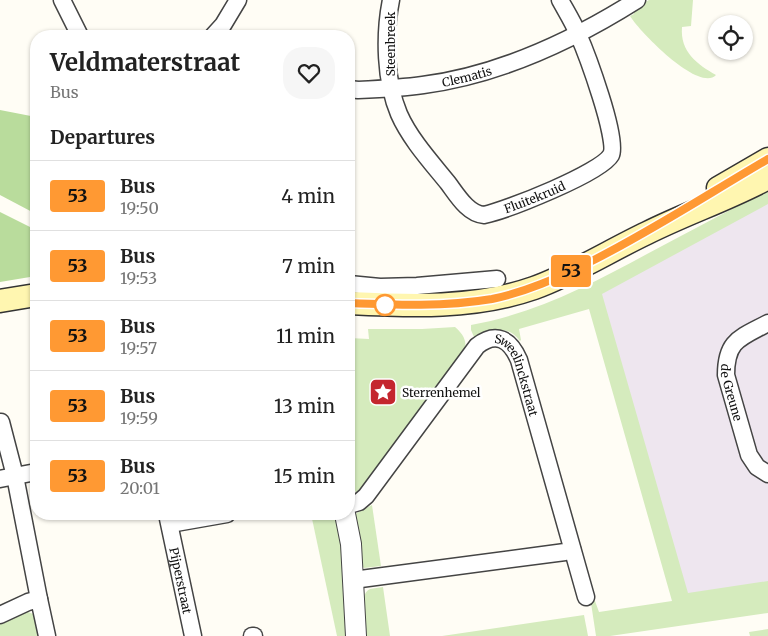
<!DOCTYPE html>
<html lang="en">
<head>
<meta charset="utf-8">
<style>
	:root { --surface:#fff; --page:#f6f6f6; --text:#222; --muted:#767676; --line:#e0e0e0 }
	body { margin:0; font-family:Merriweather,serif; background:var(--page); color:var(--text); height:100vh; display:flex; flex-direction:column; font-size:19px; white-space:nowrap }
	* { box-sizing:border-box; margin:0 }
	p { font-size:16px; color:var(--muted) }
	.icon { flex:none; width:28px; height:28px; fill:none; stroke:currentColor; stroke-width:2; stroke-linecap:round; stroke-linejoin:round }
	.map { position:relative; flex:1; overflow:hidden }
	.details { position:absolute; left:30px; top:30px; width:325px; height:490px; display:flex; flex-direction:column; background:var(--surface); border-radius:20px; box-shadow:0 1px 4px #0004 }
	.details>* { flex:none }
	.badge { padding:0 10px; border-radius:4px; font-size:18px; line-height:32px }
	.buttons { position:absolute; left:708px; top:15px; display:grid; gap:10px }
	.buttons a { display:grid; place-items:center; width:45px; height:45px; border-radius:50%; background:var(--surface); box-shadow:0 1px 4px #0004; font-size:25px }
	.map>.badge { position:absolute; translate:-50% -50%; box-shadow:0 0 0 2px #fff }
	h2 { padding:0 20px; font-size:19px; line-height:45px }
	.round { display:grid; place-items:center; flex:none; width:52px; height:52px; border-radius:20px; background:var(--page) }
	.summary { display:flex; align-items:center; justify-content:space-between; height:85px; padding:0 20px }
	h1 { font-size:24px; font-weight:700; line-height:38px }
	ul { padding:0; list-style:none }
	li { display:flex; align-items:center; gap:15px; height:70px; padding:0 20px; border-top:1px solid var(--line) }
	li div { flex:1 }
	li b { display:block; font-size:19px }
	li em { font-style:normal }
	li .badge { min-width:55px; font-weight:700; text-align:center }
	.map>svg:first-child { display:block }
	.industrial { fill:#eee6ef }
	.green { fill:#d5ebbd }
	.forest { fill:#b9dc9c }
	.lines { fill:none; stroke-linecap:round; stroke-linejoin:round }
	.minor-casing { stroke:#444; stroke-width:19 }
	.tertiary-casing { stroke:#444; stroke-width:22 }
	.secondary-casing { stroke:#333; stroke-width:25 }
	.minor { stroke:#fff; stroke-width:16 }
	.tertiary { stroke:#fff; stroke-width:20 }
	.secondary { stroke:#fff6b0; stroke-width:22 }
	.line-casing { stroke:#fff; stroke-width:11 }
	.line { stroke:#f93; stroke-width:8 }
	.stop-dot { fill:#fff; stroke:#f93; stroke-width:2.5 }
	.labels { text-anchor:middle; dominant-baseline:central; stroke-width:5; stroke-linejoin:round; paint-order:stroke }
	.street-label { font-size:12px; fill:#111; stroke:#fff }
	.poi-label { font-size:12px; fill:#111; stroke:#fff; text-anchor:start }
</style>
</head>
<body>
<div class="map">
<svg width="768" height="636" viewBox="0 0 768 636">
	<rect width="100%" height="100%" fill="#fffdf5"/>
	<!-- industrial -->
	<path class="industrial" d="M768 192V602L688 612 595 290Z"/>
	<!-- green -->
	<g class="green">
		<path d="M649 0H693L691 26 682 27C680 52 697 64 716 75 699 93 639 31 630 16L634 14 632 10Z"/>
		<path d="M768 190V204L602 294 688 593 768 581V613L610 636H596L591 603 595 601 599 612 672 601 589 309 519 329 521 340 520 341C504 321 493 335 474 337L471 330V325C534 314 592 284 647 254 687 233 728 211 768 190Z"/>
		<path d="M455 327C463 334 467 340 465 351L359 493 349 489V338L369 339 368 329H422Z"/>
		<path d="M372 505 381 566 364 568 361 565 355 514Z"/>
		<path d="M311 514H337L341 535 349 636H337Z"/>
		<path d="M383 587 390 636H363C363 625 358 594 370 589 374 588 379 588 383 587Z"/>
		<path d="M24 610 35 615 41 628 38 636H0V621Z"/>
		<path d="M584 615 588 636H442Z"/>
		<path d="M768 629V636H750L749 632Z"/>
	</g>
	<!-- forest -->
	<g class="forest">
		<path d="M0 110 36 117V214L0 195Z"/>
		<path d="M0 212 36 230V276L0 282Z"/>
	</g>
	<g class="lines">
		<!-- minor casing -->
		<g class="minor-casing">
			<g id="minor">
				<path d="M62 0 80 36"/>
				<path id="s1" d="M391 0C384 35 385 81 399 114 410 139 431 162 448 183 457 195 468 214 484 215 507 210 601 173 611 155 619 140 586 52 578 34 573 22 566 11 560 0"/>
				<path d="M213 36 223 25 238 0"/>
				<path id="s2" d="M349 89 358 90C380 89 402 88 423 85 499 75 572 41 637 0"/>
				<path d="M349 284 380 287 417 286 497 279"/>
				<path id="s3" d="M768 323C740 338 726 340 726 375L749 455 757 467 768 474"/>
				<path d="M0 479 36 472"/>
				<path id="s4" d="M349 505 359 502 366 496 477 346C496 331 510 339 519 360L586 597"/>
				<path id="s5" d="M167 514 193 636"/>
				<path d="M170 524 227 514"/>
				<path d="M353 580 565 552 572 549"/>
				<path d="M39 599 47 636"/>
				<path d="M0 615 28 602 39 599 15 476 1 422"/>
				<path d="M252 636H254"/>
			</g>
		</g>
		<!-- tertiary casing -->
		<g class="tertiary-casing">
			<path id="tertiary" d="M345 514 351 544 356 636"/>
		</g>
		<!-- secondary casing -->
		<g class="secondary-casing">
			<g id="secondary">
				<path d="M718 188 768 159"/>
				<path d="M0 301 36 295"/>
				<path d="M349 303C411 306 474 309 534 288 573 274 609 251 647 233 687 213 729 199 768 178"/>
			</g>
		</g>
		<!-- minor -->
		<use href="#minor" class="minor"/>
		<!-- tertiary -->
		<use href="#tertiary" class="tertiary"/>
		<!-- secondary -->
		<use href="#secondary" class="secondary"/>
	</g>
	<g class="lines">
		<!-- line casing -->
		<g class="line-casing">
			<path id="line" d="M349 303C397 305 444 307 492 299 526 292 557 278 588 263 650 232 708 194 768 159"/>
		</g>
		<!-- line -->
		<use href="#line" class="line"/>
	</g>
	<!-- icons -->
	<defs>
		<g id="sight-square" transform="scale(1.4375)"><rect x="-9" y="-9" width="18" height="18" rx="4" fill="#c4262e" stroke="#fff"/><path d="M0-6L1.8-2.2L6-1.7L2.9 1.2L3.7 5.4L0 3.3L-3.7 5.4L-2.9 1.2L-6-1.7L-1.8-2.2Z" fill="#fff"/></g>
	</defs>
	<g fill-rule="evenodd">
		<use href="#sight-square" x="383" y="392"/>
	</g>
	<!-- markers -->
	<circle class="stop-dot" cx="385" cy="305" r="10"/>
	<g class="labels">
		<!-- street labels -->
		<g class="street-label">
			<text transform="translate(390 44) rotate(-90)">Steenbreek</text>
			<text stroke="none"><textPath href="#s2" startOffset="119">Clematis</textPath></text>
			<text stroke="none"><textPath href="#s1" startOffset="304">Fluitekruid</textPath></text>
			<text stroke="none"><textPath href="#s4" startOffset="272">Sweelinckstraat</textPath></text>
			<text stroke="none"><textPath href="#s3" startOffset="91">de Greune</textPath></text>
			<text stroke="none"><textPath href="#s5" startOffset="68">Pijperstraat</textPath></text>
		</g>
		<!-- poi labels -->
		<g class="poi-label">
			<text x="402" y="392">Sterrenhemel</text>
		</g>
	</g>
</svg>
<div class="buttons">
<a><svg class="icon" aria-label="locate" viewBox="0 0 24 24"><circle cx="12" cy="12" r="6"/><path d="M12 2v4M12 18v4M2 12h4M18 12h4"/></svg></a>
</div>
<b class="badge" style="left:571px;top:271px;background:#f93;color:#111">53</b>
<section class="details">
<div class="summary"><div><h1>Veldmaterstraat</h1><p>Bus</p></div><a class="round"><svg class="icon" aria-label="heart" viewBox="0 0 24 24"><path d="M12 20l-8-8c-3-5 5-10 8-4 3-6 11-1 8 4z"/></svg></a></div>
<h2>Departures</h2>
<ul>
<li><span class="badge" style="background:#f93;color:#111">53</span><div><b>Bus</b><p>19:50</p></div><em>4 min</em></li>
<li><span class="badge" style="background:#f93;color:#111">53</span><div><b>Bus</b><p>19:53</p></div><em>7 min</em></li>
<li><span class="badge" style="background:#f93;color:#111">53</span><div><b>Bus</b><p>19:57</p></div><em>11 min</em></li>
<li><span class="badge" style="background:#f93;color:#111">53</span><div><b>Bus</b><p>19:59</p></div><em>13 min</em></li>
<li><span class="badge" style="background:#f93;color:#111">53</span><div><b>Bus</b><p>20:01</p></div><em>15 min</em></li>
</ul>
</section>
</div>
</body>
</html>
